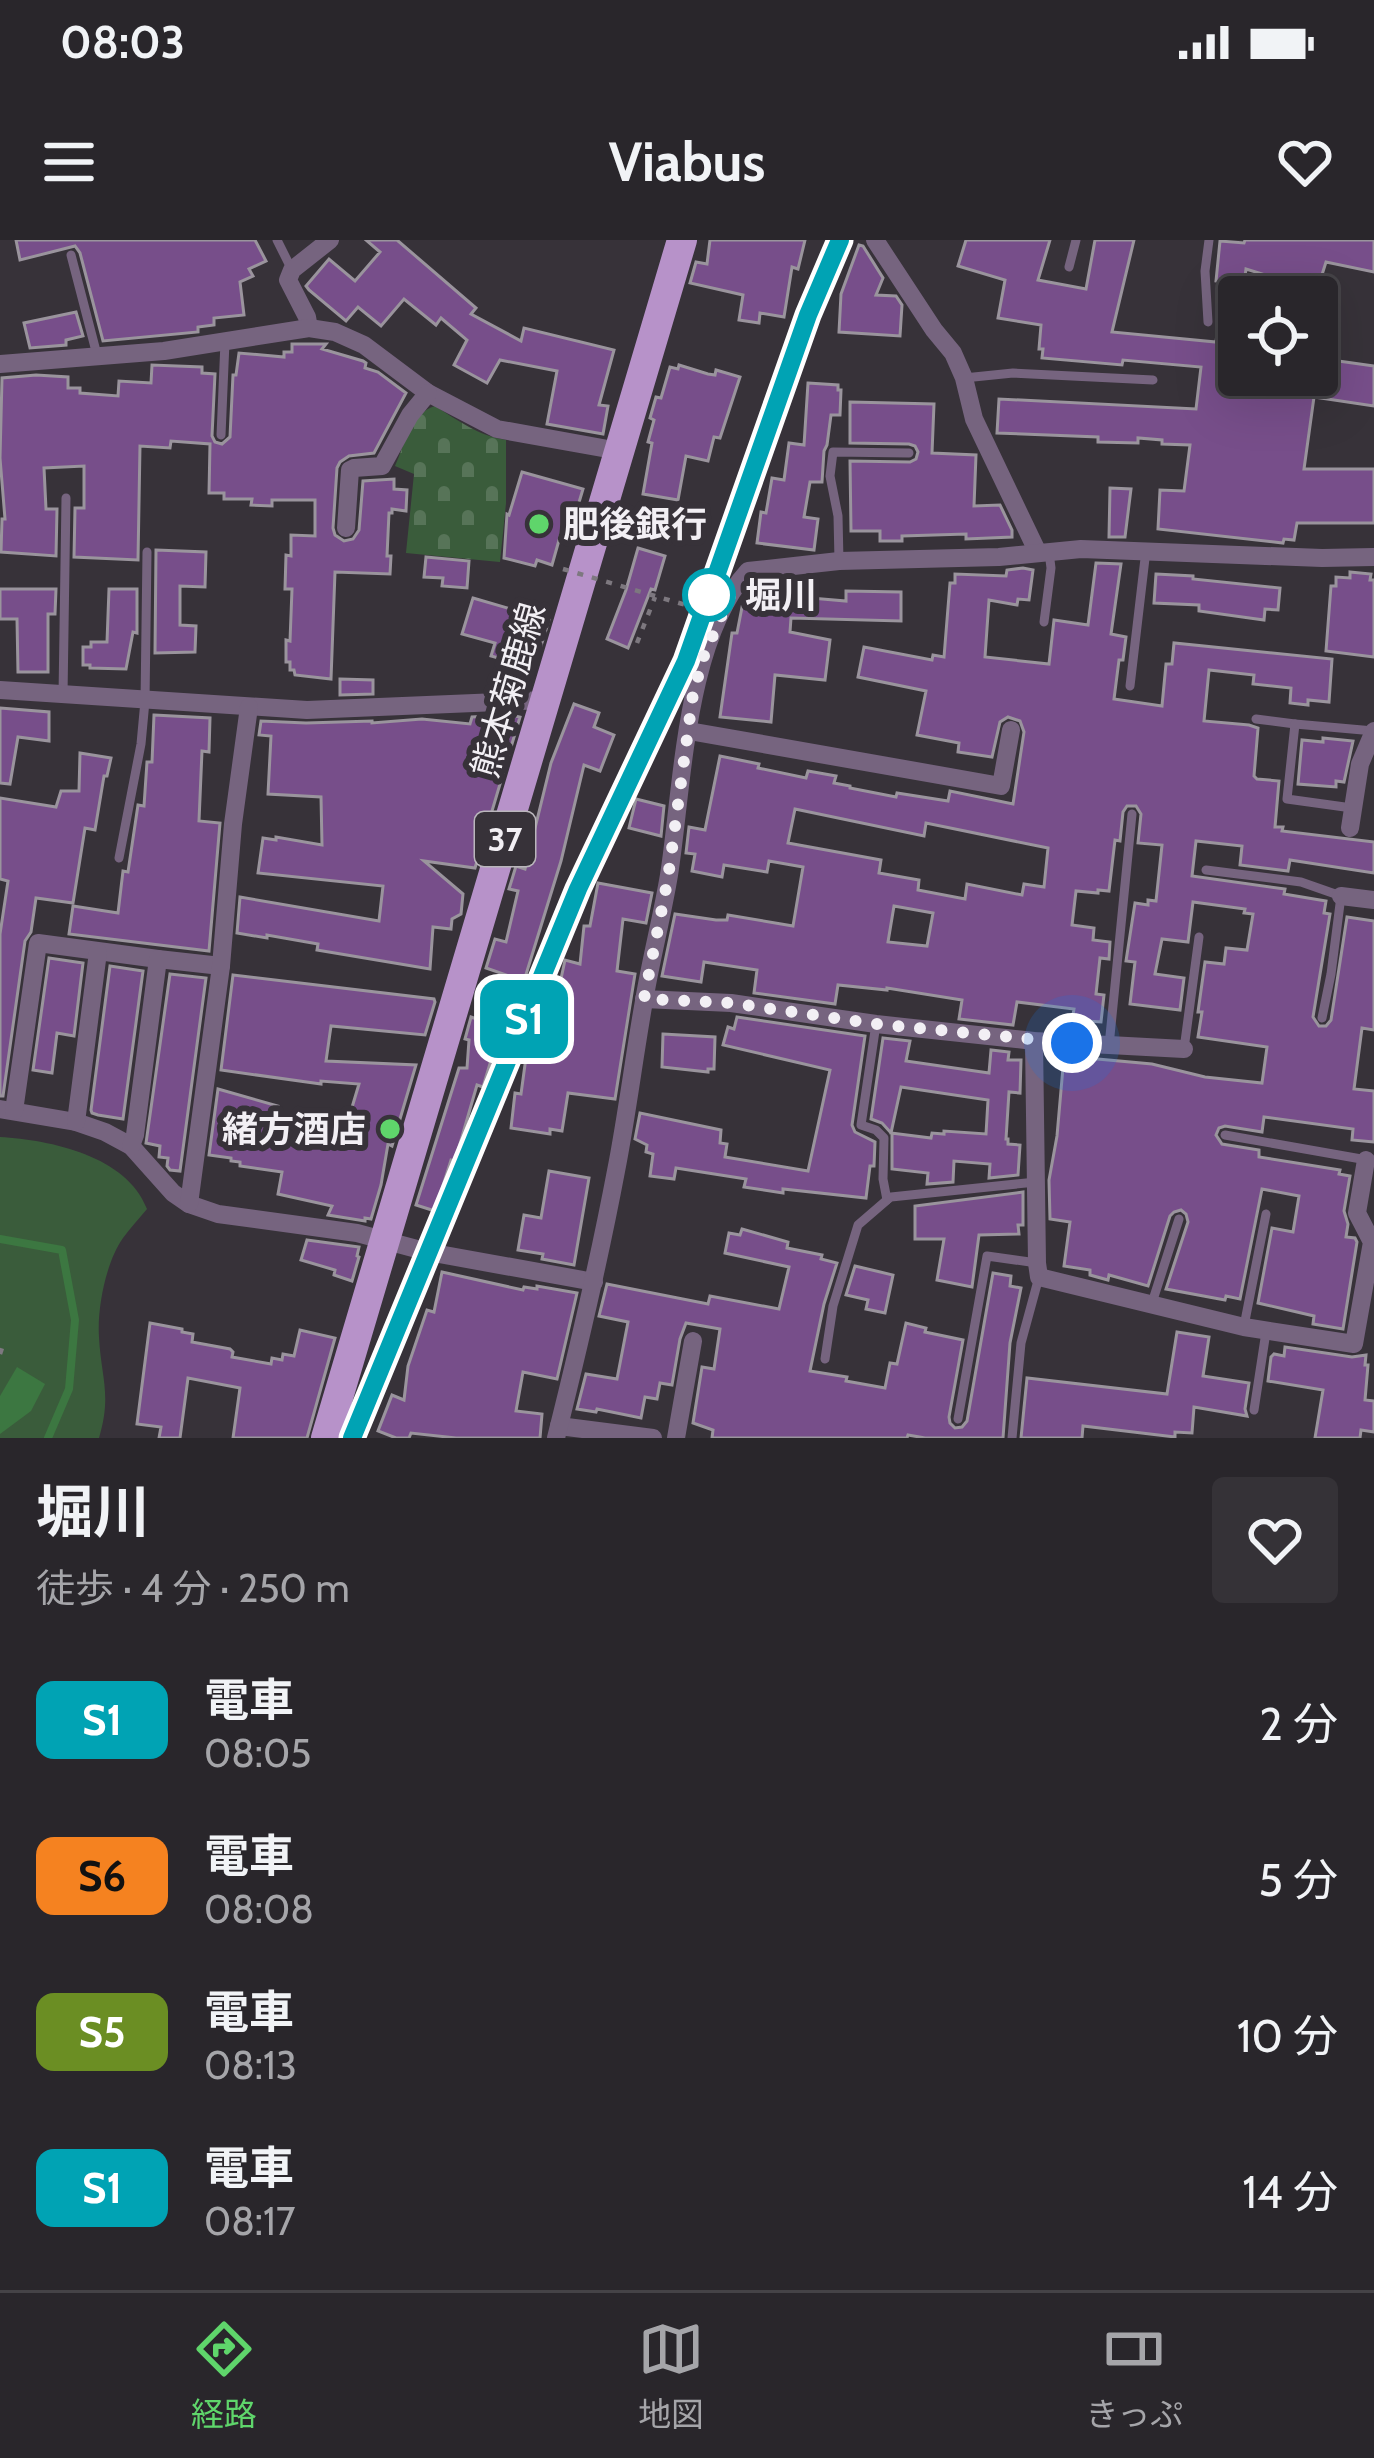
<!DOCTYPE html>
<html lang="ja">
<head>
<meta charset="utf-8">
<style>
	:root { --surface:#29262b; --page:#353237; --text:#f1f3f6; --muted:#a5a5a9; --line:#454347; --accent:#5fd56b }
	body { margin:0; font-family:Cabin,"Noto Sans JP",sans-serif; background:var(--page); color:var(--text); height:100vh; display:flex; flex-direction:column; font-size:45px; white-space:nowrap }
	* { box-sizing:border-box; margin:0 }
	p { font-size:39px; color:var(--muted) }
	.icon { flex:none; width:66px; height:66px; fill:none; stroke:currentColor; stroke-width:2; stroke-linecap:round; stroke-linejoin:round }
	.map { position:relative; height:1198px; overflow:hidden }
	.side { display:flex; flex-direction:column; background:var(--surface); flex:1 }
	.side>* { flex:none }
	.badge { padding:0 24px; border-radius:18px; font-size:42px; line-height:78px }
	.fabs { position:absolute; left:1218px; top:36px; display:grid; gap:24px }
	.fabs a { display:grid; place-items:center; width:120px; height:120px; border-radius:12px; background:var(--surface); box-shadow:0 12px 48px #0002,0 0 0 3px var(--line); font-size:60px }
	.you { position:absolute; width:60px; height:60px; margin:-30px; border:9px solid #fff; border-radius:50%; background:#1a73e8; box-shadow:0 0 0 18px #1a73e833 }
	.map>.badge { position:absolute; translate:-50% -50%; box-shadow:0 0 0 6px #fff }
	.round { display:grid; place-items:center; flex:none; width:126px; height:126px; border-radius:12px; background:var(--page) }
	.summary { display:flex; align-items:center; justify-content:space-between; height:204px; padding:0 36px }
	h1 { font-size:57px; font-weight:700; line-height:90px }
	ul { padding:0; list-style:none }
	li { display:flex; align-items:center; gap:36px; height:156px; padding:0 36px }
	li div { flex:1 }
	li b { display:block; font-size:45px }
	li em { font-style:normal }
	li .badge { min-width:132px; font-weight:700; text-align:center }
	.status { display:flex; justify-content:space-between; align-items:center; height:84px; padding:0 60px; background:var(--surface); direction:ltr }
	.status svg { height:33px; fill:currentColor }
	header { display:flex; justify-content:space-between; align-items:center; height:156px; padding:0 36px; background:var(--surface); font-size:54px; font-weight:700 }
	.menu { display:flex; justify-content:space-around; align-items:center; height:168px; border-top:3px solid var(--line); background:var(--surface); font-size:33px; color:var(--muted) }
	.menu a { display:grid; justify-items:center; gap:6px }
	.menu .on { color:var(--accent) }
	.map>svg:first-child { display:block }
	.cemetery { fill:url(#cemetery-stones) }
	.park { fill:#3a5c3b }
	.water { fill:#3c7741 }
	.lines { fill:none; stroke-linecap:round; stroke-linejoin:round }
	.stream { stroke:#3c7741; stroke-width:8 }
	.building { fill:#774e8a; stroke:#9a949d; stroke-width:3; fill-rule:evenodd }
	.path { stroke:#7d787f; stroke-width:4.5; stroke-dasharray:6 9; stroke-linecap:butt }
	.service { stroke:#76647f; stroke-width:9 }
	.minor { stroke:#76647f; stroke-width:18 }
	.primary { stroke:#b792c9; stroke-width:30 }
	.rail { stroke:#cbc8cd; stroke-width:8; stroke-dasharray:6 12; stroke-linecap:butt }
	.path-bridge { stroke:#7d787f; stroke-width:4.5; stroke-dasharray:6 9; stroke-linecap:butt }
	.line-casing { stroke:#fff; stroke-width:27 }
	.line { stroke:#00a3b4; stroke-width:18 }
	.walk { stroke:#f2eff4; stroke-width:12; stroke-dasharray:0 21.6 }
	.poi-dot { fill:#5fd56b; stroke:#373239; stroke-width:4.5 }
	.stop-dot { fill:#fff; stroke:#00a3b4; stroke-width:6 }
	.labels { text-anchor:middle; dominant-baseline:central; stroke-width:12; stroke-linejoin:round; paint-order:stroke }
	.shield { fill:#373239; stroke:#bab6bc; stroke-width:3 }
	.shield-label { font-size:33px; font-weight:bold; fill:#f2eff4 }
	.poi-label { font-size:36px; font-weight:bold; fill:#f2eff4; stroke:#373239; text-anchor:start }
	.stop-label { font-size:36px; font-weight:bold; fill:#f2eff4; stroke:#373239; text-anchor:start }
	.street-label { font-size:36px; fill:#f2eff4; stroke:#373239 }
</style>
</head>
<body>
<div class="status"><b>08:03</b><svg viewBox="0 0 49 12"><path d="M0 12V9h3v3zM5 12V6h3v6zM10 12V3h3v9zM15 12V0h3v12zM26 1h20v11H26zM47 4h2v5h-2z"/></svg></div>
<header><svg class="icon" aria-label="menu" viewBox="0 0 24 24"><path d="M4 6h16M4 12h16M4 18h16"/></svg>Viabus<svg class="icon" aria-label="heart" viewBox="0 0 24 24"><path d="M12 20l-8-8c-3-5 5-10 8-4 3-6 11-1 8 4z"/></svg></header>
<div class="map">
<svg width="1374" height="1198" viewBox="0 0 1374 1198">
	<defs>
		<pattern id="cemetery-stones" width="16" height="16" patternUnits="userSpaceOnUse" patternTransform="scale(3)"><rect width="16" height="16" fill="#3a5c3b"/><path d="M2 7V4a2 2 0 0 1 4 0v3zM10 15v-3a2 2 0 0 1 4 0v3z" fill="#577458"/></pattern>
	</defs>
	<rect width="100%" height="100%" fill="#373239"/>
	<!-- cemetery -->
	<path class="cemetery" d="M435 166C457 180 479 196 506 200V263L500 322 406 313 414 234 395 226C404 206 412 172 435 166Z"/>
	<!-- park -->
	<path class="park" d="M0 897C51 900 127 916 147 969 139 979 130 988 123 998 106 1022 97 1068 99 1097 101 1137 112 1155 99 1198H0Z"/>
	<!-- water -->
	<path class="water" d="M17 1127 45 1144 31 1171 0 1194V1156Z"/>
	<g class="lines">
		<!-- stream -->
		<path class="stream" d="M0 999 62 1010 75 1080 69 1149 48 1198"/>
	</g>
	<!-- building -->
	<g class="building">
		<path d="M16 0H255L266 21 249 29 253 36 240 42 244 75 214 78V85L198 87V92L103 101 80 13 75 6 20 20Z"/>
		<path d="M366 0H397L476 68 471 74 521 101 524 88 614 110 599 165 608 166 603 194 547 184 557 131 500 120 487 143 454 125 467 100 441 78 436 85 404 59 381 86 358 67 346 81 309 50 306 46 329 19 355 41 380 12Z"/>
		<path d="M710 0H805L798 29 792 27 784 77 760 73 759 83 739 80 743 55 690 43 696 22 707 24Z"/>
		<path d="M966 0H1050L1038 40 1086 49 1095 0H1134L1112 92 1216 102 1223 42 1216 41 1220 1 1244 3 1245 0H1374V32L1326 22 1315 57H1297L1284 53 1288 42 1246 29 1244 44 1239 43V135H1317V118L1374 126V166L1314 157 1304 229H1374V283H1297L1294 300 1284 299 1283 303 1158 289 1160 250 1184 251 1190 205 1162 204V200L1138 198V203L1098 202V197L997 193 999 159 1196 169 1201 127 1123 120 1122 125 1042 118 1043 109H1039L1041 85 998 78 1005 40 958 26Z"/>
		<path d="M859 5 863 6 883 38 876 55 896 56 902 65 900 96 839 92 841 54Z"/>
		<path d="M76 72 83 96 66 100V105L30 108 24 83Z"/>
		<path d="M292 104H326L322 109 363 121 366 123 365 128 378 132 406 153 374 213 349 216 340 222 337 228 333 288 335 295 344 301 353 299 359 290 363 241 394 239V249L407 250 406 271 392 269V273H389L387 316H391L390 334 335 332 331 439 295 435 294 430H290V422H286V400L290 401 292 349H285L286 315 291 316V295L315 296V260H272V266L251 265 252 259H224V253H209L210 204 171 201 170 208 140 206 138 320 74 317 75 268H84V226L44 228 46 269H57L56 316 1 312 2 279H5L0 218 2 138 36 135 68 137V148H80V153L118 156 119 141 151 143 152 125 202 127V133L215 134 212 196 215 202 222 204 230 197 233 135H236L239 113 284 117V112H292Z"/>
		<path d="M679 125 708 134 715 135 716 130 740 137 720 198 714 197 708 221 686 216 678 260 643 254 652 203 648 202 654 180 650 178 656 157 661 158 670 127 678 129Z"/>
		<path d="M808 143 838 145V150H841L840 175H831L827 205 824 211 822 242H810L804 277 818 279 814 310 757 303 761 272 766 273 772 238 784 240 789 203 804 205Z"/>
		<path d="M850 162 934 164 932 213 976 215 974 266 1000 265 1012 290V297L966 299V294L902 296V301H880V291H851L850 221 910 222 916 219 918 212 915 206 909 204 850 203Z"/>
		<path d="M522 232 583 249 569 296 561 293 552 325 537 320 535 326 504 318 507 274 509 275Z"/>
		<path d="M1110 248 1131 249 1125 297H1109Z"/>
		<path d="M638 308 665 316 655 350 651 349 628 408 607 399 626 350Z"/>
		<path d="M156 310 206 312 205 347 180 346V385L196 386 195 412 155 413Z"/>
		<path d="M426 317 469 321 467 348 442 346 443 338 424 337Z"/>
		<path d="M1096 323 1121 324 1111 394 1126 397 1123 420H1119L1114 459 1162 466 1166 424H1172L1174 403 1332 419 1329 462 1308 460V465L1290 463 1291 448 1253 444 1254 435 1209 430 1204 481 1249 485 1258 488 1254 536 1257 539 1279 541 1275 587H1283L1282 591 1374 602V633L1290 620 1288 631 1240 625 1242 606 1196 601 1192 636 1285 649 1284 654 1326 661 1324 673 1330 674 1313 777 1319 786H1326L1331 780 1347 677 1374 681V790L1362 788 1354 849 1374 851V902L1352 900 1353 889 1264 877 1262 892 1225 886 1219 888 1216 895 1222 904 1259 910V917L1340 930 1339 934 1350 936 1344 971 1348 984 1346 997 1355 998 1357 1002 1343 1089 1313 1084 1314 1076 1258 1063 1272 988 1293 992 1299 956 1262 949 1240 1059 1226 1056 1225 1060 1166 1049 1188 982 1186 974 1181 970 1174 972 1170 976 1148 1046 1109 1035 1108 1040 1090 1035V1030L1064 1026 1070 982 1050 979 1049 940 1057 896 1064 816 1152 824 1205 837 1262 843 1267 807 1198 797 1202 772H1198L1205 722 1224 724 1226 708 1247 710 1253 674 1244 673 1245 669 1193 662 1188 702 1162 699 1155 734 1184 738 1180 770 1130 764 1135 722 1126 721 1135 663 1148 665V660L1156 661 1162 605 1138 603 1141 574 1136 566H1127L1123 572 1120 601 1115 600 1109 651 1098 650V653L1076 651 1072 685 1094 688 1093 700 1110 702 1109 719 1100 718 1096 754 1104 755 1101 782 1072 780 1074 769 1017 762 1013 785 959 779 962 760 887 748V750L838 745 835 764 754 753 757 730 704 722 701 742 662 736 675 674 716 680H727L728 675 793 686 803 627 769 621 767 632 724 625 722 637 692 631 695 614 686 613 689 587 705 590 720 516 759 524 758 528 806 538 808 531 836 536 834 543 850 546V548L896 557 897 553 948 561 950 551 1013 564 1024 492 1020 481 1008 477 1000 482 992 517 958 512 959 503 917 495 926 451 858 437 864 407 932 420 933 415 944 417 950 343H955V334L1006 336 1007 330 1023 328 1033 330 1029 360 1018 359 1017 365 989 360 985 417 1049 424 1054 380 1088 385ZM795 569 924 596 926 583 1048 608 1044 647 1024 644 1022 655 967 644 965 659 918 650 919 640 879 633 881 620 788 603ZM894 666 933 673 927 706 888 702Z"/>
		<path d="M1350 332 1371 334 1370 340H1374V417L1326 411 1331 346H1336V337L1350 338Z"/>
		<path d="M1156 334 1193 336V339L1280 348 1278 370 1265 369 1264 380 1199 371V365L1154 363Z"/>
		<path d="M0 349H56L55 374H48V432H18L17 379H0Z"/>
		<path d="M109 349H137V393L133 392 126 429 90 428V425H83V407H91V402H107Z"/>
		<path d="M846 351 901 352V381L791 378 790 392 830 400 825 440 775 435 771 482 720 477 732 393H737L743 362 750 352 799 361 800 357 846 361Z"/>
		<path d="M473 358 549 380 540 409 536 408 535 410 521 406 517 423 491 416 495 403 462 394Z"/>
		<path d="M340 439 373 440V454L340 455Z"/>
		<path d="M574 464 599 473 594 487 614 495 600 531 584 525 561 621 524 741 486 728 495 699 506 702 518 651 509 649 516 626 525 629 551 523Z"/>
		<path d="M0 468 49 472V501L18 497 10 544 0 543Z"/>
		<path d="M154 475 210 478 209 512 202 511 199 581 220 583 209 711 69 694 73 666 118 673 123 631 128 632 138 565 144 566 147 522H152Z"/>
		<path d="M511 475 520 477 475 628 424 621 463 654 461 674 452 679 451 689 433 687 430 729 317 710 318 704 267 695V698L237 693 240 657 379 681 383 646 258 633 263 598 276 600V597L322 605 321 557 268 554 271 496 259 495 261 481 306 483 372 481V483L422 479 470 484 472 477Z"/>
		<path d="M1323 498 1353 501 1344 542 1336 541V547L1298 544 1302 500 1323 502Z"/>
		<path d="M80 513 111 518 107 536H104L95 590 85 588 73 663 36 658 31 692 25 701 3 856H0V694L8 641 0 639V558L56 567 61 551H79Z"/>
		<path d="M636 559 664 566 661 596 629 588Z"/>
		<path d="M598 643 652 653 646 683 623 679 617 731 635 734 615 859 568 853 562 891 550 889V894L511 888 515 853 521 854 527 810 538 812 543 775 553 776 565 720 580 724 584 686H590Z"/>
		<path d="M49 718 83 723 74 796 57 793 52 833 33 830Z"/>
		<path d="M110 726 143 731 123 879 98 875 92 873 91 870Z"/>
		<path d="M170 734 206 738 180 931 170 930 167 926 168 918 159 917 160 906 146 903Z"/>
		<path d="M233 735 434 759 435 762 425 795 331 786 326 821 416 825 392 906 388 904 381 945 371 979 365 978V981L328 975 332 966 278 954 282 932 240 926V922L231 921V918L209 915 218 849 278 866 275 891 341 904 359 844 321 841V844L221 830Z"/>
		<path d="M471 777 501 787 483 847 477 845 455 921 451 920 435 971 416 965 459 828H467L469 800 465 799Z"/>
		<path d="M737 777 865 796 852 885 855 892 875 902 874 926H870L866 958 783 949V953L744 947 746 939 676 928 674 939 650 936 653 914 646 912 647 905 635 899 640 873 721 890 720 903 727 904 725 917 808 931 830 830 723 805 728 787 734 789Z"/>
		<path d="M663 794 715 797 714 829H708V832L662 827Z"/>
		<path d="M883 798 910 801 906 821 989 833 991 810 1009 812 1008 820H1021L1020 853 1009 852 1006 899H1008V904L1020 905 1018 935 989 938 990 924 954 921 953 942 927 944 928 933 892 929V894L882 883 871 879ZM901 847 988 860 986 894 944 891V894L932 893 931 898 891 893Z"/>
		<path d="M549 931 589 938 574 1025 542 1019 543 1014 518 1010 524 975 541 978Z"/>
		<path d="M1023 952V985H1018L1019 994 979 995 972 1047 937 1040 944 999H915V966Z"/>
		<path d="M742 989 788 1002 787 1008 822 1015 821 1019 837 1023 824 1064 810 1131 847 1137 846 1141 885 1148 890 1123 897 1124 906 1083 926 1088 925 1092 963 1100 949 1177 950 1183 955 1188 962 1187 967 1181 993 1033 1011 1036 1010 1046 1021 1048 1010 1103 1003 1198H925L908 1195 907 1198H712L713 1190 693 1183 702 1127 714 1129 720 1089 686 1083 680 1099 672 1145 660 1143 657 1159 645 1157 641 1178 597 1169 596 1172 577 1169 586 1134 617 1139 628 1082 599 1076 607 1044 708 1064 710 1056 779 1069 789 1027 725 1013 729 993 740 995Z"/>
		<path d="M307 1000 359 1007 357 1016 359 1017 352 1041 334 1035 335 1030 301 1020Z"/>
		<path d="M855 1026 893 1035 885 1073 866 1069 868 1060 846 1055Z"/>
		<path d="M442 1032 523 1050 524 1047 537 1049V1046L577 1053 557 1139 523 1132 516 1171 542 1174 540 1198H456L411 1193 409 1198H396L378 1191 392 1155 404 1160 408 1126 427 1070 434 1072Z"/>
		<path d="M150 1083 182 1089V1092L193 1094 192 1102 230 1109 233 1112 232 1117 271 1124 272 1118 282 1120 283 1114 294 1116 300 1090 335 1098 307 1198H233L240 1148 188 1138 180 1198H159L161 1187 137 1184Z"/>
		<path d="M1177 1092 1209 1097 1203 1136 1249 1143 1245 1169 1247 1176 1194 1167 1192 1193 1175 1192V1197L1083 1186 1082 1198H1021L1027 1138 1167 1154Z"/>
		<path d="M1285 1107 1352 1117 1366 1115 1365 1125H1368L1365 1160 1374 1161V1192L1361 1190 1360 1198H1315L1323 1150 1268 1141 1271 1117 1274 1114 1284 1116Z"/>
	</g>
	<g class="lines">
		<!-- path -->
		<g class="path">
			<path d="M637 403 655 357"/>
			<path d="M0 1114 4 1102"/>
		</g>
		<!-- service -->
		<g class="service">
			<path d="M277 0 292 30"/>
			<path d="M71 15 97 115"/>
			<path d="M1069 27 1076 0"/>
			<path d="M1208 82 1205 31 1209 0"/>
			<path d="M964 138 1013 133 1153 140"/>
			<path d="M221 195 225 102"/>
			<path d="M839 321 838 276 830 236 833 212 909 213"/>
			<path d="M1044 382 1051 328 1049 312"/>
			<path d="M1130 446 1146 310"/>
			<path d="M63 456 66 258"/>
			<path d="M1256 479 1295 484 1287 559 1352 568"/>
			<path d="M1295 484 1374 491"/>
			<path d="M119 618 141 504 145 461 147 312"/>
			<path d="M1206 630 1301 642 1341 656 1331 734 1322 778"/>
			<path d="M876 784 861 885 876 890 884 898 883 939 887 960"/>
			<path d="M1109 806 1132 574"/>
			<path d="M1184 809 1199 697"/>
			<path d="M1225 895 1367 920"/>
			<path d="M1151 1066 1179 979"/>
			<path d="M1244 1086 1266 974"/>
			<path d="M825 1119 833 1066 858 985 887 960 891 957 1036 942"/>
			<path d="M1254 1170 1266 1092"/>
			<path d="M958 1179 987 1016 1037 1023"/>
			<path d="M1012 1198 1021 1103 1039 1037"/>
		</g>
		<!-- minor -->
		<g class="minor">
			<path d="M875 0 934 90 953 113 964 138 974 179 1038 313"/>
			<path d="M309 88 307 77 288 40 292 30 330 0"/>
			<path d="M0 124 164 111 309 88 335 92 364 105 428 153 497 189 619 211"/>
			<path d="M346 288 350 230 354 228 382 226 410 175 428 153"/>
			<path d="M0 450 307 470 546 460"/>
			<path d="M689 491 1001 546 1011 490"/>
			<path d="M1350 588 1360 524 1374 491"/>
			<path d="M1341 656 1374 660"/>
			<path d="M644 759 731 763 876 784 1034 801 1184 809"/>
			<path d="M1034 801 1037 1023 1039 1037 1244 1087 1354 1104 1372 1002 1357 973 1366 920"/>
			<path d="M0 869 76 882 105 892 131 906 173 953 189 964 218 974 357 993 428 1012 594 1042"/>
			<path d="M14 871 38 703 158 719"/>
			<path d="M76 882 98 712"/>
			<path d="M131 906 135 895 158 719 221 726"/>
			<path d="M189 964 221 726 233 584 249 467"/>
			<path d="M559 1186 653 1198"/>
			<path d="M556 1198C578 1110 599 1021 616 931 627 875 634 817 644 761 651 719 662 677 669 635 683 545 685 400 748 331L839 321 999 317 1081 309 1322 318 1374 317"/>
			<path d="M676 1198 693 1101"/>
		</g>
		<!-- primary -->
		<path class="primary" d="M326 1198 682 0"/>
		<!-- rail -->
		<path class="rail" d="M352 1198 578 649 686 421 808 75 840 0"/>
		<!-- path-bridge -->
		<path class="path-bridge" d="M563 329 713 373"/>
	</g>
	<g class="lines">
		<!-- line casing -->
		<g class="line-casing">
			<path id="line" d="M352 1198 578 649 686 421 808 75 840 0"/>
		</g>
		<!-- line -->
		<use href="#line" class="line"/>
		<!-- walk -->
		<path class="walk" d="M709 355 730 356 704 416 693 454 668 638 644 759 731 763 876 784 1072 803"/>
	</g>
	<!-- markers -->
	<g class="poi-dot">
		<circle cx="539" cy="284" r="12"/>
		<circle cx="390" cy="889" r="12"/>
	</g>
	<circle class="stop-dot" cx="709" cy="355" r="24"/>
	<g class="labels">
		<!-- shield labels -->
		<rect class="shield" x="475" y="572" width="60" height="54" rx="9"/>
		<g class="shield-label">
			<text x="505" y="599">37</text>
		</g>
		<!-- poi labels -->
		<g class="poi-label">
			<text x="563" y="284">肥後銀行</text>
			<text x="366" y="889" text-anchor="end">緒方酒店</text>
		</g>
		<!-- stop labels -->
		<g class="stop-label">
			<text x="745" y="355">堀川</text>
		</g>
		<!-- street labels -->
		<g class="street-label">
			<text transform="translate(508 450) rotate(-74)">熊本菊鹿線</text>
		</g>
	</g>
</svg>
<div class="fabs">
<a><svg class="icon" aria-label="locate" viewBox="0 0 24 24"><circle cx="12" cy="12" r="6"/><path d="M12 2v4M12 18v4M2 12h4M18 12h4"/></svg></a>
</div>
<div class="you" style="left:1072px;top:803px"></div>
<b class="badge" style="left:524px;top:779px;background:#00a3b4;color:#fff">S1</b>
</div>
<section class="side">
<div class="summary"><div><h1>堀川</h1><p>徒歩 · 4 分 · 250 m</p></div><a class="round"><svg class="icon" aria-label="heart" viewBox="0 0 24 24"><path d="M12 20l-8-8c-3-5 5-10 8-4 3-6 11-1 8 4z"/></svg></a></div>
<ul>
<li><span class="badge" style="background:#00a3b4;color:#fff">S1</span><div><b>電車</b><p>08:05</p></div><em>2 分</em></li>
<li><span class="badge" style="background:#f58220;color:#111">S6</span><div><b>電車</b><p>08:08</p></div><em>5 分</em></li>
<li><span class="badge" style="background:#6b8e23;color:#fff">S5</span><div><b>電車</b><p>08:13</p></div><em>10 分</em></li>
<li><span class="badge" style="background:#00a3b4;color:#fff">S1</span><div><b>電車</b><p>08:17</p></div><em>14 分</em></li>
</ul>
</section>
<nav class="menu">
<a class="on"><svg class="icon" aria-label="directions" viewBox="0 0 24 24"><path d="M12 3l9 9-9 9-9-9zM9 14v-3h6M13 9l2 2-2 2"/></svg>経路</a>
<a><svg class="icon" aria-label="map" viewBox="0 0 24 24"><path d="M3 6l6-2 6 2 6-2v14l-6 2-6-2-6 2zM9 4v14M15 6v14"/></svg>地図</a>
<a><svg class="icon" aria-label="tickets" viewBox="0 0 24 24"><path d="M3 7h18v10H3zM15 7v10"/></svg>きっぷ</a>
</nav>
</body>
</html>
